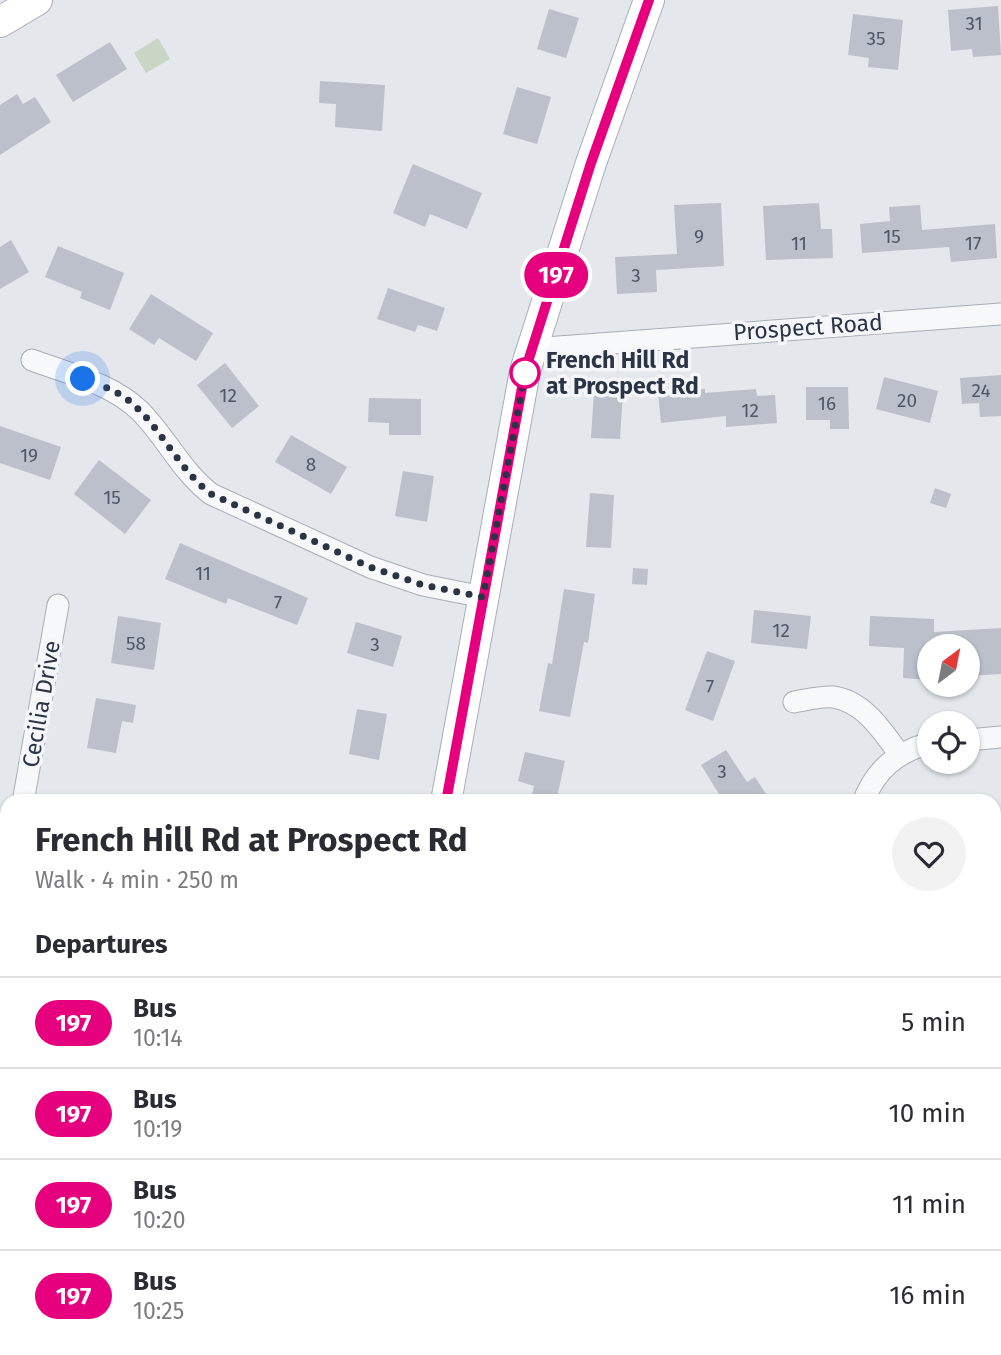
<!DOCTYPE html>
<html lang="en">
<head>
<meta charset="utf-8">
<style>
	:root { --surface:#fff; --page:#f2f2f3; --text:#2b2b33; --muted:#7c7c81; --line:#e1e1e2 }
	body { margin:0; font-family:"Fira Sans",sans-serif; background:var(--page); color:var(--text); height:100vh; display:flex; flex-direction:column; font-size:26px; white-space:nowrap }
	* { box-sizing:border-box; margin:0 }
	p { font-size:23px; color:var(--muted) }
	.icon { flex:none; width:38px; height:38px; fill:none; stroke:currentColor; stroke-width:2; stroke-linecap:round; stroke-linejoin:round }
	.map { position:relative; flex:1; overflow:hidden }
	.side { position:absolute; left:0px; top:794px; width:1001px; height:562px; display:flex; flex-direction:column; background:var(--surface); border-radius:21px 21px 0 0; box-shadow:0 2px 5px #0004 }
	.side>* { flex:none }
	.badge { padding:0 14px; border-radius:23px; font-size:24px; line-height:46px }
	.needle { width:46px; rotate:32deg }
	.controls { position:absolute; left:917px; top:634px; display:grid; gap:14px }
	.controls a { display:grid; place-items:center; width:63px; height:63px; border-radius:50%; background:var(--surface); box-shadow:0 2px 5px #0004; font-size:35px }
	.you { position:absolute; width:35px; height:35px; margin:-18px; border:5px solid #fff; border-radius:50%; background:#1a73e8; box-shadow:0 0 0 10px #1a73e833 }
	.map>.badge { position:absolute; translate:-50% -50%; box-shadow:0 0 0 4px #fff }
	h2 { padding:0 35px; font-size:26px; line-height:63px }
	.round { display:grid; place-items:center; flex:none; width:74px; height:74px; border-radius:37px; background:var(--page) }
	.head { display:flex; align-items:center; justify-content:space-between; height:119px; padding:0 35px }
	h1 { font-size:33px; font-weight:700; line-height:52px }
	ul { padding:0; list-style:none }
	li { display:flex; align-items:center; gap:21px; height:91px; padding:0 35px; border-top:2px solid var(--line) }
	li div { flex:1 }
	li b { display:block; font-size:26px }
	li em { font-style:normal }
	li .badge { min-width:77px; font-weight:700; text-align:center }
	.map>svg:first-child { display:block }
	.green { fill:#c9d6c5 }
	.building { fill:#bbc0ca }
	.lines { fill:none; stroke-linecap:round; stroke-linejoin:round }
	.street-casing { stroke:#a9aeb7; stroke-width:23 }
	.secondary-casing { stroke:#a9aeb7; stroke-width:32 }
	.street { stroke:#f7f8fa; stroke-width:21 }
	.secondary { stroke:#fff; stroke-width:30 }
	.line-casing { stroke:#fff; stroke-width:16 }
	.line { stroke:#e6007e; stroke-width:10 }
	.walk { stroke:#2b3445; stroke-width:7; stroke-dasharray:0 12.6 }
	.stop-dot { fill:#fff; stroke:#e6007e; stroke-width:3.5 }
	.labels { text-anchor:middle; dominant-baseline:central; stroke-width:7; stroke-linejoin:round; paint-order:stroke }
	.number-label { font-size:19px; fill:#4f5766 }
	.street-label { font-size:23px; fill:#2b3445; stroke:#f4f6f9 }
	.stop-label { font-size:23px; font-weight:bold; fill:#2b3445; stroke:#f4f6f9; text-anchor:start }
</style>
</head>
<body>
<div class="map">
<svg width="1001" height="1355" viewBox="0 0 1001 1355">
	<rect width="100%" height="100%" fill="#e4e7ec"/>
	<!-- green -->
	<path class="green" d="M158 38 170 59 146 73 134 53Z"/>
	<!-- building -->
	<g class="building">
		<path d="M998 6 1001 55 973 57 972 49 951 51 948 10Z"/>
		<path d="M549 9 579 18 566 58 537 49Z"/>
		<path d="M853 14 903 20 898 70 868 67 869 58 848 55Z"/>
		<path d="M110 42 127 69 73 102 56 75Z"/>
		<path d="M320 81 385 85 382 131 335 127 336 104 319 103Z"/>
		<path d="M517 87 551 97 537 144 503 134Z"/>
		<path d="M17 94 23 104 35 97 51 122 0 155V105Z"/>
		<path d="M413 164 482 193 467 229 430 214 425 227 393 213Z"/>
		<path d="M721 203 724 266 656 270 657 292 617 294 615 257 677 254 674 205Z"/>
		<path d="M819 203 821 229H832L833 258 766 260 763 206Z"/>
		<path d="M920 205 922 230 995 224 997 258 951 262 949 247 862 253 860 224 890 221 889 207Z"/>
		<path d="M11 240 29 272 0 289V247Z"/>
		<path d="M58 246 124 273 110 310 80 298 82 292 45 277Z"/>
		<path d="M388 288 445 308 437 331 418 325 415 332 377 319Z"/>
		<path d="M151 294 213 333 196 361 159 338 154 345 129 329Z"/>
		<path d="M225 363 259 406 232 428 197 385Z"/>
		<path d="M1001 375V416L980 417 979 403 962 404 960 378Z"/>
		<path d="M884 377 938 391 930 423 876 409Z"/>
		<path d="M806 387H848L849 429H830V420H806Z"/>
		<path d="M705 389V393L756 389 757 396 775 395 777 423 726 427V416L661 423 658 393Z"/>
		<path d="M594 391 623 392 620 439 591 438Z"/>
		<path d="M369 398 421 399V435H389V423L368 422Z"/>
		<path d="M0 426 61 447 50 480 0 463Z"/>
		<path d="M291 435 347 467 331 494 275 462Z"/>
		<path d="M99 460 151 500 125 534 74 494Z"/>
		<path d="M403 471 434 476 427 522 395 516Z"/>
		<path d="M935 488 951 494 946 508 930 503Z"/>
		<path d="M590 493 614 495 611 548 586 547Z"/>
		<path d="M180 543 308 598 297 625 228 598 226 604 165 579Z"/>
		<path d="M633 568 648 569 647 585 632 584Z"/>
		<path d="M564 589 595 594 588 643 584 642 570 717 539 711 548 663 552 664Z"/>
		<path d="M754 610 811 616 807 649 751 643Z"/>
		<path d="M118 616 161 623 154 670 111 663Z"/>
		<path d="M870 616 934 619V632L1001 628V674L968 676V646H929V680L903 678 904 648 869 646Z"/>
		<path d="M356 622 402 636 393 667 347 653Z"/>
		<path d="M707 651 735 661 713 721 685 710Z"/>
		<path d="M96 698 136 705 133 723 122 721 116 753 87 748Z"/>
		<path d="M357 709 387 714 379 760 349 754Z"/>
		<path d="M726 750 747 782 755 777 771 802H724L701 765Z"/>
		<path d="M525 752 565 761 556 802H530L534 786 518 781Z"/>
	</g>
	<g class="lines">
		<!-- street casing -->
		<g class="street-casing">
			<g id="street">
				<path d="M532 349 1001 314"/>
				<path d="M32 360C69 374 111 383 140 411 166 437 181 471 211 494L370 567 423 585 483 597"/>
				<path d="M794 702C806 700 821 696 833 697 864 701 883 732 900 755"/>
				<path d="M968 740 1001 737"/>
				<path d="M23 802 58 605"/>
				<path d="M863 802C876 769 896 753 929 743"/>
				<path d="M0 906 7 876"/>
				<path d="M994 996H1001"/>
				<path d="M0 1180 7 1183"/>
				<path d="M762 1355 764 1349"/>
			</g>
		</g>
		<!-- secondary casing -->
		<g class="secondary-casing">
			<g id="secondary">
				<path d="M0 22 37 0"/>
				<path d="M446 802 525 371 591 163 649 0"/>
				<path d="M297 1355 299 1349"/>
			</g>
		</g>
		<!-- street -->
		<use href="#street" class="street"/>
		<!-- secondary -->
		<use href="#secondary" class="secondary"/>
	</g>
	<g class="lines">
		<!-- line casing -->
		<g class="line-casing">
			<path id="line" d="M446 802 525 371 591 163 649 0"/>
		</g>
		<!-- line -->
		<use href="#line" class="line"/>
		<!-- walk -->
		<path class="walk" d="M83 379C99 384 115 390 128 400 161 426 177 468 211 494L370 567 423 585 483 597 525 373"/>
	</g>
	<!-- markers -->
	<circle class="stop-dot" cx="525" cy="373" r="14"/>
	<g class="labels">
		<!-- number labels -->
		<g class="number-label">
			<text x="974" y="23">31</text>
			<text x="876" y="38">35</text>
			<text x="699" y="236">9</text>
			<text x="892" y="236">15</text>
			<text x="799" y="243">11</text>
			<text x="973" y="243">17</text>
			<text x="636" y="275">3</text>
			<text x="981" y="390">24</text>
			<text x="228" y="395">12</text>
			<text x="907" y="400">20</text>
			<text x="827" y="403">16</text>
			<text x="750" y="410">12</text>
			<text x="29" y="455">19</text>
			<text x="311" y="464">8</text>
			<text x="112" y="497">15</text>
			<text x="203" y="573">11</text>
			<text x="278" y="602">7</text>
			<text x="781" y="630">12</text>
			<text x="136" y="643">58</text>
			<text x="375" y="644">3</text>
			<text x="710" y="686">7</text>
			<text x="722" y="771">3</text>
		</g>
		<!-- street labels -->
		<g class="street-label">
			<text transform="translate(808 327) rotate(-4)">Prospect Road</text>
			<text transform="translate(41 704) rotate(-80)">Cecilia Drive</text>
		</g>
		<!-- stop labels -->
		<g class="stop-label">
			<text x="546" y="360">French Hill Rd<tspan x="546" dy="26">at Prospect Rd</tspan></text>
		</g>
	</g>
</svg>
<div class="controls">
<a><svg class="needle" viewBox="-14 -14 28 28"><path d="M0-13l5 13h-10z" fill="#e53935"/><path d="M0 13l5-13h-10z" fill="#7c7c81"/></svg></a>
<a><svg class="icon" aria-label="locate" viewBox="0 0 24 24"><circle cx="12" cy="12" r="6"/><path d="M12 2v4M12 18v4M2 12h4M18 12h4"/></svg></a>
</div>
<div class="you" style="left:83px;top:379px"></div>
<b class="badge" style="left:556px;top:275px;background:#e6007e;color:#fff">197</b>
<section class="side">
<div class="head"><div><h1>French Hill Rd at Prospect Rd</h1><p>Walk · 4 min · 250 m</p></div><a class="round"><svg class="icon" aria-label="heart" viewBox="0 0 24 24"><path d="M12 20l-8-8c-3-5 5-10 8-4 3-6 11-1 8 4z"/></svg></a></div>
<h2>Departures</h2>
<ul>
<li><span class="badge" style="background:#e6007e;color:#fff">197</span><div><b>Bus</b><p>10:14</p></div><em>5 min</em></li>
<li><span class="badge" style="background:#e6007e;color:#fff">197</span><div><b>Bus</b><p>10:19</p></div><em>10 min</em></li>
<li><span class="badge" style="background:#e6007e;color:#fff">197</span><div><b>Bus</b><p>10:20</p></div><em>11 min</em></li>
<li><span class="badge" style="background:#e6007e;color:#fff">197</span><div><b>Bus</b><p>10:25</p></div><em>16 min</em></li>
</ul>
</section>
</div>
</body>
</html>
